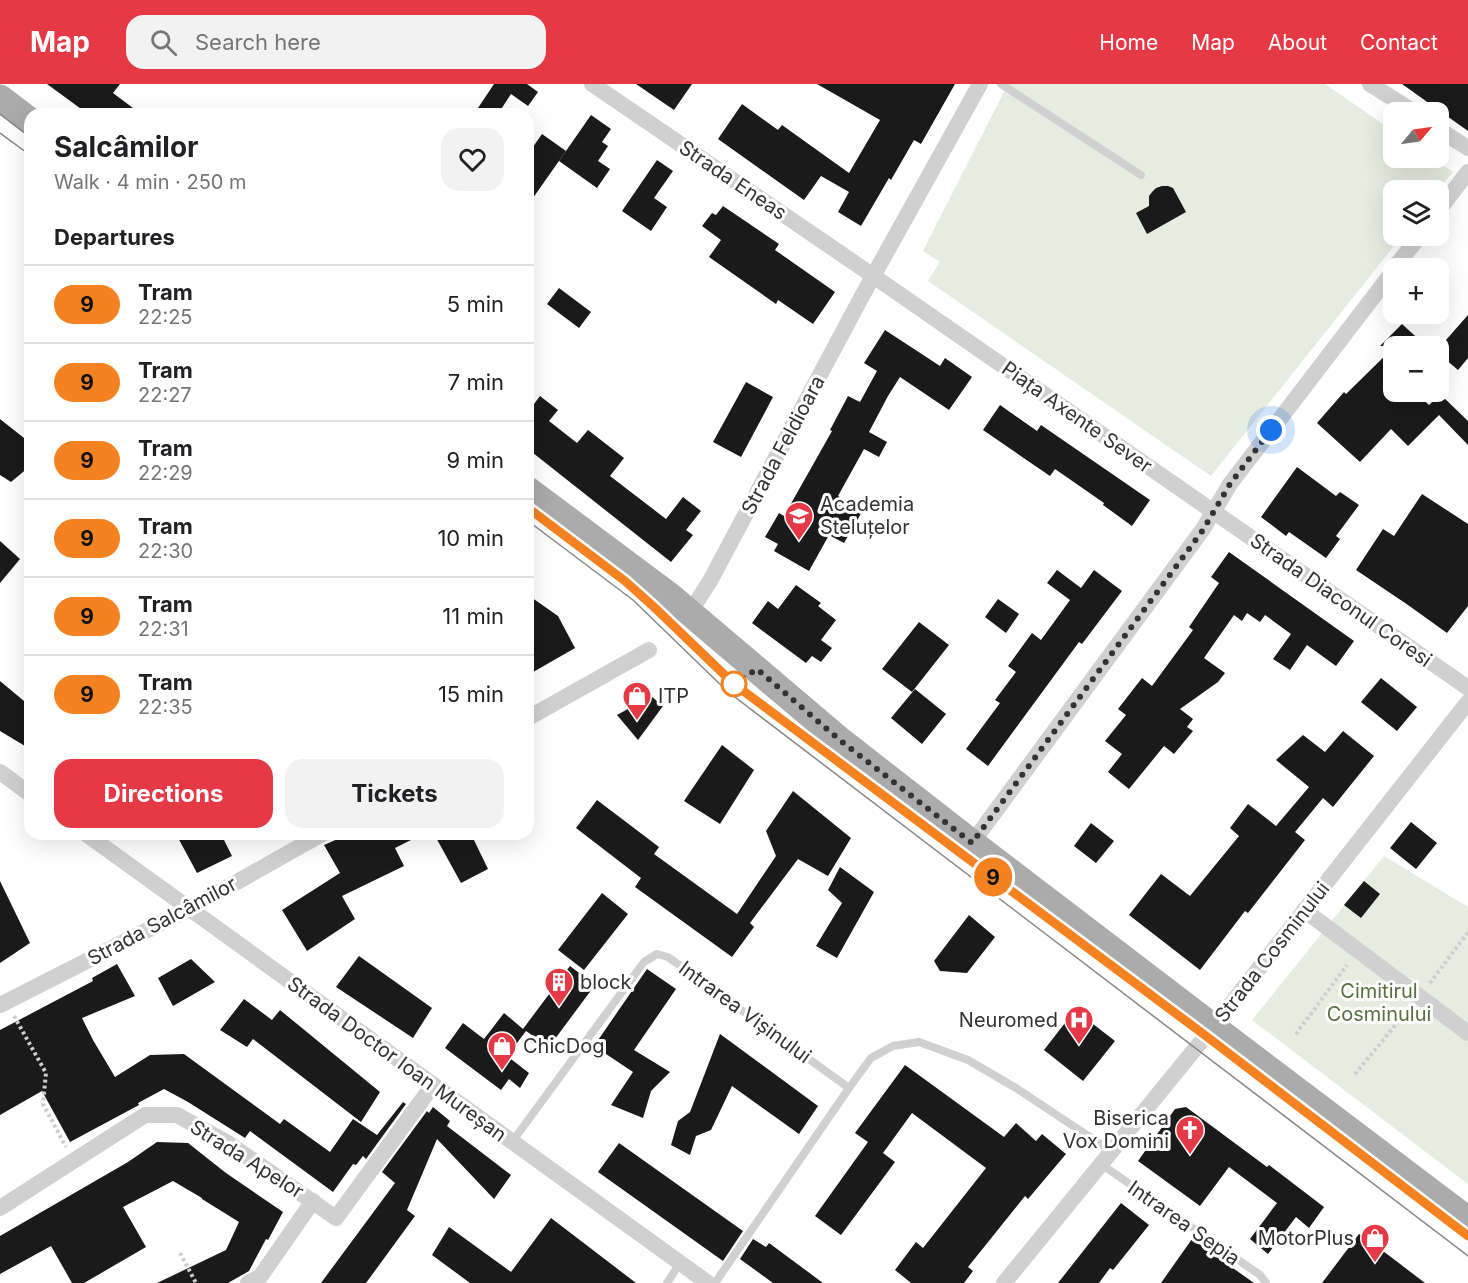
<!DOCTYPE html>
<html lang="en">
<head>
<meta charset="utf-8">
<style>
	:root { --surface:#fff; --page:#f2f2f2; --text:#202124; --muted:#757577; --line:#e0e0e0; --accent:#e63946 }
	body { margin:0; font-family:Inter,sans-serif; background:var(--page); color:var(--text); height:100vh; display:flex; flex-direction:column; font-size:22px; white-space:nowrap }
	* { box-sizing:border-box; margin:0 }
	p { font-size:20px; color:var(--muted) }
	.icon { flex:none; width:33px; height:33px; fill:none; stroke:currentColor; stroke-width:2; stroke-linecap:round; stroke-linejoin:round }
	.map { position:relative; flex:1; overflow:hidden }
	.sheet { position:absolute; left:24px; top:24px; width:510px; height:732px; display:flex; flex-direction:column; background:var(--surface); border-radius:18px; box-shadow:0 6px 24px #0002 }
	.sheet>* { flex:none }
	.badge { padding:0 12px; border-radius:20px; font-size:21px; line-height:39px }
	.needle { width:39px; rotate:61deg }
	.tools { position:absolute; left:1383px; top:18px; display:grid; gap:12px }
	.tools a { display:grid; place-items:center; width:66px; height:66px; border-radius:12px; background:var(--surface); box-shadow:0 6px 24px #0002; font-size:30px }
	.you { position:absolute; width:30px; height:30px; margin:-15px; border:4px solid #fff; border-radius:50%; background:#1a73e8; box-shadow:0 0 0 9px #1a73e833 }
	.map>.badge { position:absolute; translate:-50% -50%; box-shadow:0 0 0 3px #fff }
	h2 { padding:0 30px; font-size:22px; line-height:54px }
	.round { display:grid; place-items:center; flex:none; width:63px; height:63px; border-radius:18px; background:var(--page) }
	.summary { display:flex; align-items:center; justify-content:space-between; height:102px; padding:0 30px }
	h1 { font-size:28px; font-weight:700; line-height:45px }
	.action { display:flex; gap:12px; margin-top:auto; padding:12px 30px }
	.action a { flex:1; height:69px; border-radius:18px; background:var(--accent); color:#fff; font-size:24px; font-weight:700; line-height:69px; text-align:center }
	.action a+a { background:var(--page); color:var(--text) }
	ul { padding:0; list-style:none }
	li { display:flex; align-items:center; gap:18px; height:78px; padding:0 30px; border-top:2px solid var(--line) }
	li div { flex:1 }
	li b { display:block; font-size:22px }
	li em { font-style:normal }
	li .badge { min-width:66px; font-weight:700; text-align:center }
	header { display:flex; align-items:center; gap:36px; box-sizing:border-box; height:84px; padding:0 30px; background:var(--accent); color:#fff }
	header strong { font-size:28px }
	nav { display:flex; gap:33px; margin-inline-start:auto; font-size:21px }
	.search { width:420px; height:54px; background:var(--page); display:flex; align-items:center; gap:15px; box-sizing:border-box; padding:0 21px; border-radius:18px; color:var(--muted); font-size:22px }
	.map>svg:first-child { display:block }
	.green { fill:#e6ecdf }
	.building { fill:#1a1a1a }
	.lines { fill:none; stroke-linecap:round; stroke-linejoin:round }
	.path { stroke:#cdcdcd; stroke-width:4; stroke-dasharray:3 3; stroke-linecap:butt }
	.lane { stroke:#d0d0d0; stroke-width:8 }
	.street { stroke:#d0d0d0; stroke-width:16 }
	.primary { stroke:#ababab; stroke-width:27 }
	.tram { stroke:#888; stroke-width:1.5 }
	.line-casing { stroke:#fff; stroke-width:14 }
	.line { stroke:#f58220; stroke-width:9 }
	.walk { stroke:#333; stroke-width:6; stroke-dasharray:0 10.8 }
	.stop-dot { fill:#fff; stroke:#f58220; stroke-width:3 }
	.labels { text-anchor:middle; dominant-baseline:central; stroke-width:6; stroke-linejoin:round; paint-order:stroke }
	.street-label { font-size:20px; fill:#333; stroke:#fff }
	.poi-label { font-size:20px; fill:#333; stroke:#fff; text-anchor:start }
	.park-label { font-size:20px; fill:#56703f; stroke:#fff }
</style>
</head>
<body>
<header>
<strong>Map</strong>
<div class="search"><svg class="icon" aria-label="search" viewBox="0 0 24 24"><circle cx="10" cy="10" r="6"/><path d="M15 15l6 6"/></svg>Search here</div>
<nav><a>Home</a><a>Map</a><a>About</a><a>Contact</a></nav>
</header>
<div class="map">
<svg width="1468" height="1199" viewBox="0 0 1468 1199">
	<rect width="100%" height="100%" fill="#fff"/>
	<!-- green -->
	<g class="green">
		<path d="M1008 0H1325L1393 47 1394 74H1433L1453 88 1438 106H1394V152H1402L1211 392 928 197 940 178 923 167Z"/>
		<path d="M1384 772 1468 823V1100L1252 936Z"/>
	</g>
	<!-- building -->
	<g class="building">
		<path d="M47 0H120L113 9 141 30H88Z"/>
		<path d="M494 0H527L538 8 528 22 511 10 498 30H474Z"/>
		<path d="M636 0H692L674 26Z"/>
		<path d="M817 0H955L921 60 914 56 891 96 889 94 861 142 838 128 849 108 821 92 804 116 718 55 742 20 778 46 782 41 849 89 880 36Z"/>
		<path d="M1402 0H1468V47Z"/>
		<path d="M591 31 611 45 602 58 608 62 598 77 610 85 597 104 559 77Z"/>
		<path d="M542 50 566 67 528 121V70Z"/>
		<path d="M657 76 673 87 654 114 667 123 651 147 622 127Z"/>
		<path d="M1162 102H1168L1173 104 1186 128 1147 150 1136 129 1149 122V112L1152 108 1156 104Z"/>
		<path d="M723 122 779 160 775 166 835 208 813 240 778 216 776 220 709 173 721 156 702 142 712 129 716 131Z"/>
		<path d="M559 204 591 228 579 244 547 220Z"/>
		<path d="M1468 231V274L1458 286 1438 269V265Z"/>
		<path d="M1402 240 1426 262H1380Z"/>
		<path d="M885 246 940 282 945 274 972 293 949 326 900 293 888 312 869 348 887 358 879 373 864 365 838 412 863 426 844 459 829 451 809 487 774 467 778 460 765 453 779 429 784 432 832 347 830 346 848 312 860 318 877 287 864 279Z"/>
		<path d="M1394 263V308H1415L1429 321 1440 310 1468 337V361L1439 331 1408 362 1391 345 1360 378 1317 339 1344 308 1346 310Z"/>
		<path d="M746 298 773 313 741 373 713 358Z"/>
		<path d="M540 312 558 326 549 337 577 359 588 346 624 374 610 392 666 435 683 413 701 427 686 446 693 451 671 478 528 365V328Z"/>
		<path d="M1000 321 1037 347 1041 341 1150 416 1132 442 1103 421 1104 419 1055 385 1050 392 983 346Z"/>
		<path d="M0 335 24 354 29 383 11 398 0 391Z"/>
		<path d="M1297 383 1336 412 1340 408 1359 421 1336 452 1340 455 1326 474 1289 448 1286 452 1261 433Z"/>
		<path d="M1422 410 1468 440V522L1447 549 1408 521 1356 486 1383 445 1394 452Z"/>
		<path d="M0 457 20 475 0 499Z"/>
		<path d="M1229 468 1354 557 1336 582 1307 561 1290 586 1273 575 1291 550 1265 531 1260 538 1247 529 1242 537 1234 531 1204 574 1225 589 1218 598 1180 625 1193 635 1187 643 1193 647 1174 670 1164 662 1129 705 1108 688 1122 670 1105 657 1126 631 1118 625 1142 594 1152 602 1193 546 1189 543 1219 499 1211 493Z"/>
		<path d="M1057 486 1081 504 1094 486 1122 507 1082 560 1079 558 988 682 966 665 1000 619 995 616 1016 588 1008 582 1032 549 1041 556 1070 516 1047 499Z"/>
		<path d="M796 501 821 519 818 522 836 536 821 556 832 564 821 578 812 572 806 579 752 539 768 517 778 525Z"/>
		<path d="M528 511 558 532 575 564 528 591Z"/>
		<path d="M998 515 1019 530 1006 549 985 533Z"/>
		<path d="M919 538 949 561 912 608 882 585Z"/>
		<path d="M1381 594 1417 623 1397 647 1361 618Z"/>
		<path d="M0 597 30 622V665L0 647Z"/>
		<path d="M915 605 946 630 922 660 891 634Z"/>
		<path d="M651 612 663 622 638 656 617 631Z"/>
		<path d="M1343 647 1374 672 1333 723 1323 714 1295 748 1305 756 1248 829 1245 827 1200 886 1129 831 1161 790 1190 812 1239 752 1230 744 1248 720 1276 742 1309 703 1276 676 1303 651 1325 668Z"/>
		<path d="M722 661 754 686 720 740 684 717Z"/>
		<path d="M793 707 851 754 828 792 798 775 750 839 754 843 732 873 635 803 641 794 576 744 597 716 659 763 654 770 737 830 776 772 766 747Z"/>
		<path d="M1411 738 1437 759 1416 785 1390 764Z"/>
		<path d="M1091 739 1114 757 1096 779 1074 762Z"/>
		<path d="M176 750H221L232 772 197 789Z"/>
		<path d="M349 750H423L395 764 404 782 342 812 355 835 307 867 282 826 340 789 324 761Z"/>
		<path d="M434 750H471L488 785 461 799Z"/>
		<path d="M840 783 874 808 837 874 816 862 842 819 828 806Z"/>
		<path d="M0 797 30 859 0 879Z"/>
		<path d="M1364 797 1380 810 1361 834 1344 821Z"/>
		<path d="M602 809 628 830 584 886 558 866Z"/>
		<path d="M969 831 995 853 967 889 940 887 934 877Z"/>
		<path d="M359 872 432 924 413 954 336 903Z"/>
		<path d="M191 875 215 898 173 922 158 894Z"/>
		<path d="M117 880 135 912 82 934 93 956 115 993 150 971 184 970 280 1040 284 1035 330 1068 353 1035 377 1051 403 1018 406 1020 366 1075 363 1072 356 1081 353 1080 333 1108 250 1047 245 1054 188 1018 164 1005 138 1019 139 1021 70 1058 42 1007 0 1031V946L93 897 92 894Z"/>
		<path d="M570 882 595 901 549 963 526 947 507 972 529 989 520 1004 509 995 501 1006 445 964 463 939 484 955 504 929 523 945Z"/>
		<path d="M647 885 676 905 634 966 670 988 651 1007 643 1034 611 1021 633 988 594 962Z"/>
		<path d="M244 915 272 936 280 926 380 1008 361 1038 253 955 247 963 220 946Z"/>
		<path d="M1075 926 1115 957 1083 997 1044 966Z"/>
		<path d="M720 950 818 1022 799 1050 732 1002 711 1046 696 1052 690 1071 671 1061 678 1037 690 1028Z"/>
		<path d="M905 981 1004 1053 1016 1039 1036 1057 1042 1050 1066 1070 1028 1115 1025 1112 968 1183 973 1187 964 1199H911L895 1186 916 1158 923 1164 986 1084 912 1029 883 1069 895 1078 841 1151 815 1132 868 1058 855 1049Z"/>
		<path d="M433 1023 450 1037 447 1042 511 1091 494 1115 437 1055 407 1126 415 1132 366 1199H321L395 1099 382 1088 427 1027 429 1029Z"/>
		<path d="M1186 1023 1267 1083 1269 1081 1324 1123 1309 1144 1296 1133 1268 1170 1250 1155 1277 1119 1229 1083 1200 1122 1138 1077 1175 1025Z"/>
		<path d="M157 1058 188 1059 226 1089 283 1128 268 1156 266 1155 249 1187 228 1199H157L226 1166 239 1138 202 1115V1114L173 1097 123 1123 146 1163 84 1199H72L51 1162 0 1190V1152L128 1078Z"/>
		<path d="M619 1059 743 1147 723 1177 598 1088Z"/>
		<path d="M1121 1119 1149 1141 1113 1186 1110 1184 1099 1199H1058Z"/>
		<path d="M551 1134 636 1199H470L432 1171 449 1143 511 1188Z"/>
		<path d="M1359 1150 1387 1170 1425 1199H1322Z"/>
		<path d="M753 1155 766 1163 769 1159 823 1199H773L740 1175Z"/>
		<path d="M1192 1155 1254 1199H1161Z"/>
	</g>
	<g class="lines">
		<!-- path -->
		<g class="path">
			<path d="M1430 899 1468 848"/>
			<path d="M14 932 46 989 43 1020 66 1063"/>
			<path d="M1296 950 1347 881"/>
			<path d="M1355 990 1408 926"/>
			<path d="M180 1169 196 1199"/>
		</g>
		<!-- lane -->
		<g class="lane">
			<path d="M1001 0 1141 91"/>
			<path d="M512 1058 644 878 657 870 668 873 849 1004"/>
			<path d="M1101 1080 1260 1191 1266 1199"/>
			<path d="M667 1199 680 1179"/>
			<path d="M715 1199 849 1004 871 974 893 962 919 958 968 976 1016 1004 1111 1067"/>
		</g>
		<!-- street -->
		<g class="street">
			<path d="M592 0 856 180 1468 604"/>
			<path d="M1370 0 1414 28"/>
			<path d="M1438 45 1468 64"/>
			<path d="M1438 127 1468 88"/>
			<path d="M1394 184 1420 152"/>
			<path d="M690 528 710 497 861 214 980 0"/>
			<path d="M528 634 649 566"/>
			<path d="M0 688 30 710"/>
			<path d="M86 750 708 1199"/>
			<path d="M972 759 1203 445 1230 400 1394 186"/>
			<path d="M1304 826 1468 949"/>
			<path d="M0 921 189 825 322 750"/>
			<path d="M0 1124 145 1031H177L228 1059 336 1134 433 1001"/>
			<path d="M248 1199 260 1193 313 1117"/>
			<path d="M1004 1199 1213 943 1468 618"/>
		</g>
		<!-- primary -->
		<g class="primary">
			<path d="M0 14 30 37"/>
			<path d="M528 406 670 512 841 657 972 759 1221 949 1468 1136"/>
		</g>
		<!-- tram -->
		<g class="tram">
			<path d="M0 30 30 53"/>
			<path d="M0 49 30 71"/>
			<path d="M528 424 625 497 654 523 734 600 1206 952 1468 1152"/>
			<path d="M528 437 633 516 727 607 1468 1172"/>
		</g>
	</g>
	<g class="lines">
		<!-- line casing -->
		<g class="line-casing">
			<path id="line" d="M528 424 625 497 654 523 734 600 1206 952 1468 1152"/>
		</g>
		<!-- line -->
		<use href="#line" class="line"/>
		<!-- walk -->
		<path class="walk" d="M734 600 757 585 841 657 972 759 1203 446 1230 400 1271 346"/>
	</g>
	<!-- icons -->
	<defs>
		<g id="school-pin" transform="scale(1.5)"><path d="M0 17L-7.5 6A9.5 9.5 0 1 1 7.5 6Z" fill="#e63946" stroke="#fff"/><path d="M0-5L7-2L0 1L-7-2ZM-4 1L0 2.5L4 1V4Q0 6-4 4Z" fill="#fff"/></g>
		<g id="shop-pin" transform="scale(1.5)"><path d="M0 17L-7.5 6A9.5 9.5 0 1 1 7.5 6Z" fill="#e63946" stroke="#fff"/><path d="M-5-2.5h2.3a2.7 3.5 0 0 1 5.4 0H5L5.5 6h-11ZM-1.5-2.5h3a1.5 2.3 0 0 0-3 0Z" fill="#fff"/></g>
		<g id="building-pin" transform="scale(1.5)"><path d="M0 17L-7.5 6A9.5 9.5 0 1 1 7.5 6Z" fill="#e63946" stroke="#fff"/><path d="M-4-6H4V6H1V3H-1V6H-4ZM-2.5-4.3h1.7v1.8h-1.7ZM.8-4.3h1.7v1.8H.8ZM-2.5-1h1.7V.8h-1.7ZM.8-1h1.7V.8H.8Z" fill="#fff"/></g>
		<g id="hospital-pin" transform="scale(1.5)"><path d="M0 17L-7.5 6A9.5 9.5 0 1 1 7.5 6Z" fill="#e63946" stroke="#fff"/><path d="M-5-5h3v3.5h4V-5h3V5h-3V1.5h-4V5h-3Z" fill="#fff"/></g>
		<g id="church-pin" transform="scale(1.5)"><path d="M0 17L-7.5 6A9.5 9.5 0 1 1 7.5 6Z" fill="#e63946" stroke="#fff"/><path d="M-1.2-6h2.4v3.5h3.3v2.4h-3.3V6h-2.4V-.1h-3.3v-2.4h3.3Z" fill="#fff"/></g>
	</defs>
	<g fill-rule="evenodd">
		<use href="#school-pin" x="799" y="432"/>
		<use href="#shop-pin" x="637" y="612"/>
		<use href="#building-pin" x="559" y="898"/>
		<use href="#hospital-pin" x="1079" y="936"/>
		<use href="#shop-pin" x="502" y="962"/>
		<use href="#church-pin" x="1190" y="1046"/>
		<use href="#shop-pin" x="1375" y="1154"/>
	</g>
	<!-- markers -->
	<circle class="stop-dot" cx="734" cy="600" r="12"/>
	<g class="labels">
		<!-- street labels -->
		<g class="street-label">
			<text transform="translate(733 96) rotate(34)">Strada Eneas</text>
			<text transform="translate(1077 333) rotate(35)">Piața Axente Sever</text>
			<text transform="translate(783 361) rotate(-62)">Strada Feldioara</text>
			<text transform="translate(1341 516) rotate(35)">Strada Diaconul Coresi</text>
			<text transform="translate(162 837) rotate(-28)">Strada Salcâmilor</text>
			<text transform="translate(1272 868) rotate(-52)">Strada Cosminului</text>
			<text transform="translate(745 928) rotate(36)">Intrarea Vișinului</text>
			<text transform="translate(397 975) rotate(36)">Strada Doctor Ioan Mureșan</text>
			<text transform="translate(247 1075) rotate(32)">Strada Apelor</text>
			<text transform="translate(1184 1139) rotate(35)">Intrarea Sepia</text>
		</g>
		<!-- poi labels -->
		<g class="poi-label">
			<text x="820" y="420">Academia<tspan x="820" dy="23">Steluțelor</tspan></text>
			<text x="658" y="612">ITP</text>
			<text x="580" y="898">block</text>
			<text x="1058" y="936" text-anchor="end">Neuromed</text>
			<text x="523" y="962">ChicDog</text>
			<text x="1169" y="1034" text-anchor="end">Biserica<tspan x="1169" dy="23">Vox Domini</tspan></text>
			<text x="1354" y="1154" text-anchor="end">MotorPlus</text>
		</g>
		<!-- park labels -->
		<g class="park-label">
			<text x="1379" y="907">Cimitirul<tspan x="1379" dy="23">Cosminului</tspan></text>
		</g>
	</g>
</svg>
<div class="tools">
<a><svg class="needle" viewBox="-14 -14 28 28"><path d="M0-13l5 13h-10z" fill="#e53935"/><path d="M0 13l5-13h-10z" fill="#757577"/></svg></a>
<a><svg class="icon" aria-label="layers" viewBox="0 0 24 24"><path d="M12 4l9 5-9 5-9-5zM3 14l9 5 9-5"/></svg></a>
<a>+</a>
<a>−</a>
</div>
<div class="you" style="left:1271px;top:346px"></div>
<b class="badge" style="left:993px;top:793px;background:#f58220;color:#111">9</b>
<section class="sheet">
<div class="summary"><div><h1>Salcâmilor</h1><p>Walk · 4 min · 250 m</p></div><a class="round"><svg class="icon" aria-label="heart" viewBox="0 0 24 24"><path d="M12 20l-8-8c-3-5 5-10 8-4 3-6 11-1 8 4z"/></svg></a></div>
<h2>Departures</h2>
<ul>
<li><span class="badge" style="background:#f58220;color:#111">9</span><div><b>Tram</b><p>22:25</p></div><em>5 min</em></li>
<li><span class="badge" style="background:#f58220;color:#111">9</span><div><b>Tram</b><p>22:27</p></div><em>7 min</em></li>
<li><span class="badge" style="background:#f58220;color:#111">9</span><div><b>Tram</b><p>22:29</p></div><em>9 min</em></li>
<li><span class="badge" style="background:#f58220;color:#111">9</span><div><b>Tram</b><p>22:30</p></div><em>10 min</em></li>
<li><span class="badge" style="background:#f58220;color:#111">9</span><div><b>Tram</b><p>22:31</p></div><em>11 min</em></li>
<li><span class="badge" style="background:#f58220;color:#111">9</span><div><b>Tram</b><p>22:35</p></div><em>15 min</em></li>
</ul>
<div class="action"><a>Directions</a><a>Tickets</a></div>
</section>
</div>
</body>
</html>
